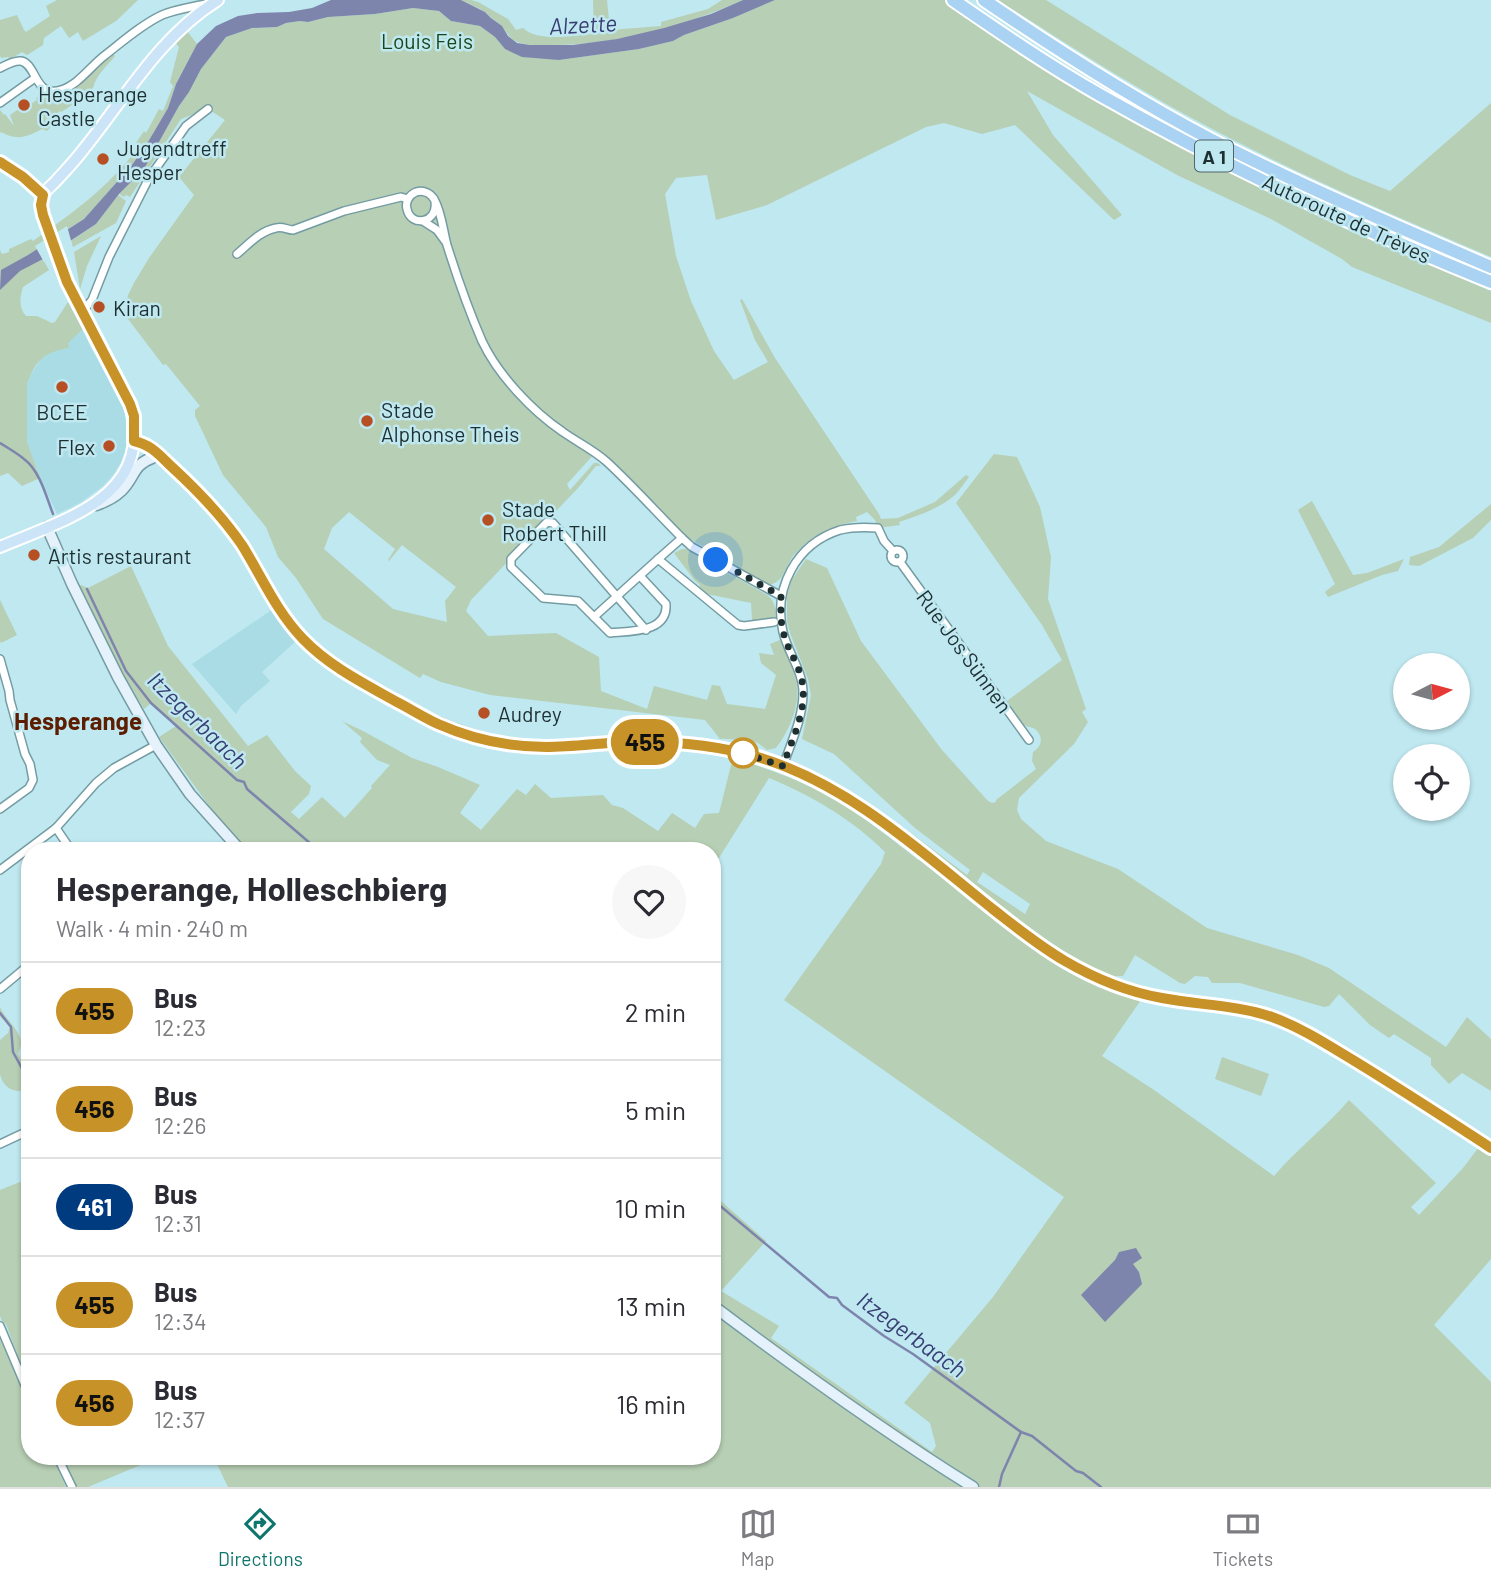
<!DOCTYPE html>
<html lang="en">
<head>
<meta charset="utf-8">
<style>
	:root { --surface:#fff; --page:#f7f7f7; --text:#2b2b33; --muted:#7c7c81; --line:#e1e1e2; --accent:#0f766e }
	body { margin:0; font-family:Barlow,sans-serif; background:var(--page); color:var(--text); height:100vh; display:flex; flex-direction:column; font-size:26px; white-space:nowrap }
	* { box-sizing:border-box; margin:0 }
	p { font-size:23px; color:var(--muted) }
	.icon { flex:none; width:38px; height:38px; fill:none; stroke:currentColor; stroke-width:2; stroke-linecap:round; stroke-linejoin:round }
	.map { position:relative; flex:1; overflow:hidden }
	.sheet { position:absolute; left:21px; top:842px; width:700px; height:623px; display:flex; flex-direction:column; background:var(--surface); border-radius:28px; box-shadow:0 2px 5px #0004 }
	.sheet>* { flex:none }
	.badge { padding:0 14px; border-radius:23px; font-size:24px; line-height:46px }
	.needle { width:46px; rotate:84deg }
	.fabs { position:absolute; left:1393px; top:653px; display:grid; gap:14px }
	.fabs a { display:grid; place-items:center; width:77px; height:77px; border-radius:50%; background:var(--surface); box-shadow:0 2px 5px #0004; font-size:35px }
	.you { position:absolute; width:35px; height:35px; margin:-18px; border:5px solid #fff; border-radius:50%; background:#1a73e8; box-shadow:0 0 0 10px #1a73e833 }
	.map>.badge { position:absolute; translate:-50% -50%; box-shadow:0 0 0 4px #fff }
	.round { display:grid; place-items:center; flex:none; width:74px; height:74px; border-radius:37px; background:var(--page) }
	.head { display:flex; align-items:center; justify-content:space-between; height:119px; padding:0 35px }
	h1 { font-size:33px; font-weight:700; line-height:52px }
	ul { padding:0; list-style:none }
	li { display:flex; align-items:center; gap:21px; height:98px; padding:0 35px; border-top:2px solid var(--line) }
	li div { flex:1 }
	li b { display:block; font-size:26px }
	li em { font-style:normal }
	li .badge { min-width:77px; font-weight:700; text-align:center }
	.menu { display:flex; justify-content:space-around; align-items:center; height:98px; border-top:2px solid var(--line); background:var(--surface); font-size:19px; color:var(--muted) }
	.menu a { display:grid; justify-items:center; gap:4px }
	.menu .selected { color:var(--accent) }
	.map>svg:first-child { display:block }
	.built { fill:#a9dce5 }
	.green { fill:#b7cfb4; fill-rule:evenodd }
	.water { fill:#7e85ad }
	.pier { fill:#bfe8f0 }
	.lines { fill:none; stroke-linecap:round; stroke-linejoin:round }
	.stream { stroke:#7e85ad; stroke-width:2.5 }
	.minor-casing { stroke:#749ca3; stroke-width:10 }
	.secondary-casing { stroke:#749ca3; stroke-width:13 }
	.primary-casing { stroke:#fff; stroke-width:14 }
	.motorway-casing { stroke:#fff; stroke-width:16 }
	.minor { stroke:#fff; stroke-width:7 }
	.secondary { stroke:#e5f2fb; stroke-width:10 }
	.primary { stroke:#cbe4f8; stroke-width:10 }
	.motorway { stroke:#a9d2f3; stroke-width:12 }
	.line-casing { stroke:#fff; stroke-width:16 }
	.line { stroke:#c79227; stroke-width:10 }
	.walk { stroke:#1e2f31; stroke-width:7; stroke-dasharray:0 12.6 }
	.poi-dot { fill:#b65024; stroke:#bfe8f0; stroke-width:2.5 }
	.stop-dot { fill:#fff; stroke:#c79227; stroke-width:3.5 }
	.labels { text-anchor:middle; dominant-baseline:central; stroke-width:5; stroke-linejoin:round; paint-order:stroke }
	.shield { fill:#bfe8f0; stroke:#4e666a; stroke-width:2 }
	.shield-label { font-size:19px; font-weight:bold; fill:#1e2f31 }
	.park-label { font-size:21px; fill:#194616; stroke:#bfe8f0 }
	.poi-label { font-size:21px; fill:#1e2f31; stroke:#bfe8f0; text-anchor:start }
	.street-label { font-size:21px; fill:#1e2f31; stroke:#bfe8f0 }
	.water-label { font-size:23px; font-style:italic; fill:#393e74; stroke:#bfe8f0 }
	.quarter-label { font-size:24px; font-weight:bold; fill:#5c1d00; stroke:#bfe8f0 }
</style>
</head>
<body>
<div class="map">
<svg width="1491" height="1487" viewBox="0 0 1491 1487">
	<rect width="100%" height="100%" fill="#bfe8f0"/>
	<!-- built -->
	<g class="built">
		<path d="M83 329 91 348 119 395 125 412 127 439 125 451 121 462 113 475 103 486 80 503 57 514 40 478 27 442V384L30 376 41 359 52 351 68 348 67 343Z"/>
		<path d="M273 609 296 641 262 672 270 681 241 706 236 714 192 664Z"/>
	</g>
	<!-- green -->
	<g class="green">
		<path d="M57 0H138L116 21 83 41 78 32 69 38 61 26 44 38 43 45 27 55 22 52 10 59 8 57 1 58 0 55V20L17 15 24 30 26 32 50 16 46 6Z"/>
		<path d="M461 0H471L478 2 508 19 516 30 523 28C539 43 574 35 594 34L593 0H607L610 30 661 26V22L708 9 722 0H743C684 26 617 45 552 45 541 45 530 46 520 43 510 40 507 32 501 26 497 22 488 15 485 12 478 7 468 4 461 0Z"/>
		<path d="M775 0H949L947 3 1027 59 1095 100 1197 155 1348 230 1491 291V323L1352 267 1342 259 1271 219 1177 175 1027 91 1053 135 1122 215 1114 220 1015 125 982 134 944 123 926 127 767 205 716 220 707 175 676 178 665 194 676 256 691 301 714 351 734 380 768 362 755 340 740 300 742 299 775 358 879 514 881 519 898 518 935 502 966 475 969 477C964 483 960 490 955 495 940 508 918 516 899 522L900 525 878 528 875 520 867 512 856 517 857 521C840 524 823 530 810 540 804 544 798 551 793 556 785 567 784 582 769 585L685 536 595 453 567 484 570 490 594 463H598L601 466H596L579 487 471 600 466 611 488 636 556 633 599 657 601 691 647 709 654 686 707 700 712 685 720 686 727 704 765 709 776 675 761 663 759 653 774 655 770 644 780 640C786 653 793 667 796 681 802 702 789 732 776 748L767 750 758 743 745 739C740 741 726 738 720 739L705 720 490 695 441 682 423 674 420 678 323 619 296 578 278 557 266 527 223 475 195 416V410L200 406 166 364 163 365 125 315 128 295 134 283 149 258 194 195 179 177 225 120 208 109 181 119 130 197 126 195 124 197 119 194 144 169 179 106 189 92 201 69 226 37 252 28 277 27 286 23 300 21 308 22 328 17 375 14 413 8 439 11 451 21 480 26 495 37 505 49 559 60 639 49 673 41 684 35 733 18ZM349 512 395 549 388 560 389 561 402 545 456 587 445 601 447 622 393 609 324 549 332 528Z"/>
		<path d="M998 0H1046L1230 115 1350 175 1390 191 1491 103V257C1398 217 1306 178 1216 131 1141 92 1070 46 998 0Z"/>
		<path d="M187 31 197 44 176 84 168 108 148 142 132 165 84 219 37 249 49 270 23 287C20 297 18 307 26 316H37L52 323 55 322 68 302 83 329 68 343 69 348C44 352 36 360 27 384V442L40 478 22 486 8 473 0 476V250L2 254 9 252V249L31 239 33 241C70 215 110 186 137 149L134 146 144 131 146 133 159 109 163 111 173 86 170 82 179 47 175 42Z"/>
		<path d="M113 54 115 56C107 66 96 75 93 88 82 95 73 106 61 112L59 111 54 123 47 131 42 129C27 137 17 141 1 132L0 133V110L4 115 5 114 14 126 10 115 23 106 25 108 37 100 36 98 40 95 42 90 57 94Z"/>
		<path d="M118 195 126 201 116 223 73 247 71 241 96 224Z"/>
		<path d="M101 236 87 266 80 289 74 252Z"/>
		<path d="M994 454 1017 457 1040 507 1051 557 1048 599 1086 709 1082 712 1088 722 1074 744 1019 798 1017 810 1021 819 1046 841 1118 869 1207 928 1298 955 1329 968 1446 1047 1467 1017 1491 1039V1091L1462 1073 1449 1084 1431 1065V1058L1394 1034 1389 1038 1370 1025 1339 994 1329 1006 1324 1007 1240 983H1212L1208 977 1195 976 1185 984 1180 983 1135 955 1123 976H1116L1118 986 1114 991 1141 1000 1102 1056 1154 1090 1274 1176C1297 1149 1326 1127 1349 1100L1436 1183 1411 1207 1419 1215 1463 1168 1479 1147 1491 1155V1259L1434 1325 1491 1382V1487H228L213 1456H712V1193L766 1241 721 1291 779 1326 771 1338 932 1452 936 1446 930 1423 904 1403 993 1297 1064 1197 784 1000 881 864 885 852C853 820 811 795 769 778L712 869V850H246L212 810 159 737 176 726 151 703 144 709 122 674 79 586 81 585 88 588 131 566 168 646 248 746 267 735 295 771 311 786 309 794 291 812 299 819 322 797 345 818 372 788 371 786 390 765 377 760 360 742 362 738 342 721 363 731 412 758 438 767 480 785 460 813 481 830 517 789 526 795 535 784 551 798 603 795 612 805 623 808 658 831 672 813 695 828 704 814 719 813 731 765 740 760C769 770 798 779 825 794 859 813 888 836 918 860L923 854 909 837 911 833 967 875 970 870 915 828 834 754 802 739 811 695 808 679 790 633 787 621V597L791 581 806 559 827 568 861 641 942 750 988 801 992 803 996 802V800L1036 769 1032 761 1033 752C1042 747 1044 736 1035 729 1032 727 1027 727 1024 725 1018 719 1012 708 1007 701L1062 660 1042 625 956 503ZM983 872 1030 904 1025 914 977 882Z"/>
		<path d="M1312 501 1353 575 1367 573 1404 559 1398 571 1382 575 1328 597 1325 592 1335 584 1298 510Z"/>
		<path d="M1491 504V520L1473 538 1419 566 1409 565 1410 557 1439 547Z"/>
		<path d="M682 549H686L767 595C775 601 775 607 776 617L771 620H752L751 603 702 593 699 584 695 581 674 553Z"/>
		<path d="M0 600 17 635 1 643 0 641Z"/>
		<path d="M0 1007C4 1018 22 1032 21 1043 21 1047 19 1051 18 1054L30 1076V1088C17 1095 3 1089 0 1074 0 1064 0 1050 0 1040L8 1033 10 1027 0 1016Z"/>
		<path d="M1222 1057 1269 1074 1261 1096 1215 1079Z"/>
		<path d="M30 1178V1388L6 1324 2 1321 0 1316V1190Z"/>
		<path d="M0 1334 30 1409V1456H52L66 1487H0Z"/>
		<path d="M60 1456H162L88 1487H74Z"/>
	</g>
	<!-- water -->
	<g class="water">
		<path d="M331 0H461L485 12 491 18 502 26 508 36 517 43 530 45H573L617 39 664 28 711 14 743 0H775L733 18 684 35 673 41 639 49 559 60 522 57 505 49 495 37 480 26 451 21 439 11 413 8 375 14 328 17 308 22 300 21 286 23 277 27 252 28 226 37 201 69 189 92 179 106 144 169 119 194 96 224 43 259 20 271 0 290 1 270 28 255 84 219 132 165 148 142 168 108 176 84 197 44 216 26 238 16 257 13 289 12 312 8Z"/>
		<path d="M1136 1248 1142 1258 1133 1264 1139 1272 1142 1284 1105 1322 1081 1295 1115 1260 1119 1252Z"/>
	</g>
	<!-- pier -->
	<path class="pier" d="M67 226 72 244 44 262 35 246Z"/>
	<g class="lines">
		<!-- stream -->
		<g class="stream">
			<path d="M0 443C8 448 17 453 24 459 40 471 46 496 53 514"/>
			<path d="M87 589 126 671 151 703 237 780 244 782 247 789 318 850"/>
			<path d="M0 1013 11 1027 13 1052 30 1083"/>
			<path d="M712 1199 829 1297 837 1298 842 1305 884 1336 913 1354 1021 1432 1032 1436 1076 1471 1083 1473 1101 1487"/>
			<path d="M999 1487 1002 1474 1021 1432"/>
		</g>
		<!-- minor casing -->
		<g class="minor-casing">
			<g id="minor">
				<path d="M0 68C6 65 14 60 21 61 37 64 34 98 61 90 78 85 90 67 104 56 122 42 141 25 162 15 176 9 194 7 209 3"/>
				<path d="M0 103 35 78"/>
				<path d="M435 202C438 223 411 228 407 209 405 202 409 195 416 192 423 190 430 193 434 199 442 213 443 231 447 245 457 277 469 311 482 341 498 375 532 411 563 432 577 442 594 450 607 462 633 486 657 513 682 538L692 547 781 596"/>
				<path d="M423 221 437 230 445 241"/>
				<path d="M237 254C249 244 260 231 276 228 283 226 287 230 293 230L344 211 401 197 408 199"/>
				<path d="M81 309 87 306 92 300 109 257 149 178 186 126 208 109"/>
				<circle cx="897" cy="556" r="6"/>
				<path d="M658 559 738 625 744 626 774 622"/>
				<path d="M900 562 1029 740"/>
				<path d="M594 617 610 633C630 631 668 633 666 604L640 576"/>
				<path d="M646 630 553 523 547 522 511 559V567L543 598 578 601 594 617C623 591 652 564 682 538"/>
				<path d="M0 659 9 691 10 700 25 754 30 764 33 780 29 788 0 809"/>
				<path d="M783 766C791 743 803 718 803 693 803 671 788 653 783 632 773 588 796 544 840 530 852 527 865 527 878 528L884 541 893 551"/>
				<path d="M56 828 71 850"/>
				<path d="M0 870 56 828 96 783 114 768 156 745"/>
				<path d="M0 989 30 964"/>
				<path d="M0 1144 30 1130"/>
				<path d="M0 1326 30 1397"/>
				<path d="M57 1456 72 1487"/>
			</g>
		</g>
		<!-- secondary casing -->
		<g class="secondary-casing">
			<g id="secondary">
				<path d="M0 162 23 176 43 195"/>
				<path d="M134 441C152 445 160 456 173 468 198 491 222 516 242 545 258 570 269 598 287 621 306 644 328 663 353 678 404 707 456 737 515 745 546 749 578 745 610 743 661 740 712 743 761 758 851 786 921 852 994 910 1017 928 1039 946 1065 961 1107 985 1153 998 1201 1004 1225 1008 1249 1009 1272 1017 1297 1026 1320 1040 1343 1054 1393 1084 1442 1116 1491 1148"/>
				<path d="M96 505C105 502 114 498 121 491 135 478 132 465 152 458"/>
				<path d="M47 527 72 584 118 677 156 745 190 794 240 850"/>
				<path d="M712 1305C797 1369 883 1431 973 1487"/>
			</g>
		</g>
		<!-- primary casing -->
		<g class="primary-casing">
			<path id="primary" d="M0 547C66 519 155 497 130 404L67 282 43 215C42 208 40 201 44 194 46 190 51 186 55 182 64 172 74 162 83 150 126 97 159 37 218 0"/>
		</g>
		<!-- motorway casing -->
		<g class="motorway-casing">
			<g id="motorway">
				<path d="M953 0C1001 33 1049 66 1100 95 1225 166 1357 228 1491 282"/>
				<path d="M984 0C1057 50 1132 98 1210 139 1302 186 1396 226 1491 267"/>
			</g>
		</g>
		<!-- minor -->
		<use href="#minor" class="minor"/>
		<!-- secondary -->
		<use href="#secondary" class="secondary"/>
		<!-- primary -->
		<use href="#primary" class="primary"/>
		<!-- motorway -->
		<use href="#motorway" class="motorway"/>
	</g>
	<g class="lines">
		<!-- line casing -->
		<g class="line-casing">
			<path id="line" d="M0 162 23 177 43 195 41 205 43 215 67 282 130 404 134 416V441C152 445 160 456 173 468 198 491 222 516 242 545 262 577 276 611 303 639 329 666 363 683 395 701 409 708 423 717 438 724 472 739 509 747 546 747 573 747 600 743 626 742 672 741 717 745 761 758 851 786 921 852 994 910 1017 928 1039 946 1065 961 1094 978 1128 992 1162 998 1198 1005 1237 1005 1272 1017 1297 1026 1320 1040 1343 1054 1393 1084 1442 1116 1491 1148"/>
		</g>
		<!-- line -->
		<use href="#line" class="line"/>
		<!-- walk -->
		<path class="walk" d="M716 560 781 596C781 609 780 622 784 635 788 650 799 665 802 681 808 709 792 739 783 766L743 753"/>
	</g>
	<!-- markers -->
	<g class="poi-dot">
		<circle cx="24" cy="105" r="7"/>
		<circle cx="103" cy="159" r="7"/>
		<circle cx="99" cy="307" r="7"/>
		<circle cx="62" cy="387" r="7"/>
		<circle cx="367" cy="421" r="7"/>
		<circle cx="109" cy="446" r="7"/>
		<circle cx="488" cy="520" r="7"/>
		<circle cx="34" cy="555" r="7"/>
		<circle cx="484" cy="713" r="7"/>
	</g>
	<circle class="stop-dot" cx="743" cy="753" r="14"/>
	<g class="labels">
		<!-- shield labels -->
		<rect class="shield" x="1195" y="140.5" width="38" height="31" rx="5"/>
		<g class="shield-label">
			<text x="1214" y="156">A 1</text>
		</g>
		<!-- park labels -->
		<g class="park-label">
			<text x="427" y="40">Louis Feis</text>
		</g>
		<!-- poi labels -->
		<g class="poi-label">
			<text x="38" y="93">Hesperange<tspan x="38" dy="24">Castle</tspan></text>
			<text x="117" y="147">Jugendtreff<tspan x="117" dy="24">Hesper</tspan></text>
			<text x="113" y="307">Kiran</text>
			<text x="381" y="409">Stade<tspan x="381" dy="24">Alphonse Theis</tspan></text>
			<text x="62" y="411" text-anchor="middle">BCEE</text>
			<text x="95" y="446" text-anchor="end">Flex</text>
			<text x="502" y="508">Stade<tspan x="502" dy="24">Robert Thill</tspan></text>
			<text x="48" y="555">Artis restaurant</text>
			<text x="498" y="713">Audrey</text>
		</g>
		<!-- street labels -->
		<g class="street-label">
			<text transform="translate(1347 218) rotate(25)">Autoroute de Trèves</text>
			<text transform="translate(965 651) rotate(54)">Rue Jos Sünnen</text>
		</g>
		<!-- water labels -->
		<g class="water-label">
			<text transform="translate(583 24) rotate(-3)">Alzette</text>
			<text transform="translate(198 720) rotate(44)">Itzegerbaach</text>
			<text transform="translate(912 1334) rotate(36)">Itzegerbaach</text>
		</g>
		<!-- quarter labels -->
		<g class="quarter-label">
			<text x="78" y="720">Hesperange</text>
		</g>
	</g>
</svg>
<div class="fabs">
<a><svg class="needle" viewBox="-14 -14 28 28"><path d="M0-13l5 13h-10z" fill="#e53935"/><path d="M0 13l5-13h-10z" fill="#7c7c81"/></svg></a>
<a><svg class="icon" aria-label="locate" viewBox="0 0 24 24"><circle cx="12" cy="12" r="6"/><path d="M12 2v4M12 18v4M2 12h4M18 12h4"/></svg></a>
</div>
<div class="you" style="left:716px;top:560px"></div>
<b class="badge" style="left:645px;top:742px;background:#c79227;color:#111">455</b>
<section class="sheet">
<div class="head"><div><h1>Hesperange, Holleschbierg</h1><p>Walk · 4 min · 240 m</p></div><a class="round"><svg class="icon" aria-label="heart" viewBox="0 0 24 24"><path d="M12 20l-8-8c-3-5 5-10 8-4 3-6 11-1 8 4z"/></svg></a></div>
<ul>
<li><span class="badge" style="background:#c79227;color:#111">455</span><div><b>Bus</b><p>12:23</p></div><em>2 min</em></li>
<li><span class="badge" style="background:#c79227;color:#111">456</span><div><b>Bus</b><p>12:26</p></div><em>5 min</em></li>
<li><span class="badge" style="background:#003b80;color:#fff">461</span><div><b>Bus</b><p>12:31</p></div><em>10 min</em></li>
<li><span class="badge" style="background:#c79227;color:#111">455</span><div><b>Bus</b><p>12:34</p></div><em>13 min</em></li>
<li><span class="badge" style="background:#c79227;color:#111">456</span><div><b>Bus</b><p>12:37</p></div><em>16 min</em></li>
</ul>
</section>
</div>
<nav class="menu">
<a class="selected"><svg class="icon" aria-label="directions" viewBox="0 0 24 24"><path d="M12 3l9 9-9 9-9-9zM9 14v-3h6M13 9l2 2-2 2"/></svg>Directions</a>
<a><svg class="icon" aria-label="map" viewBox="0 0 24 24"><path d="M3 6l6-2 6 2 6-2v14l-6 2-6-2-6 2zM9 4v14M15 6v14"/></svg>Map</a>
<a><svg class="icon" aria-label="tickets" viewBox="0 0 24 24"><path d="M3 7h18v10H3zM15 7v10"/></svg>Tickets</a>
</nav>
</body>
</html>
